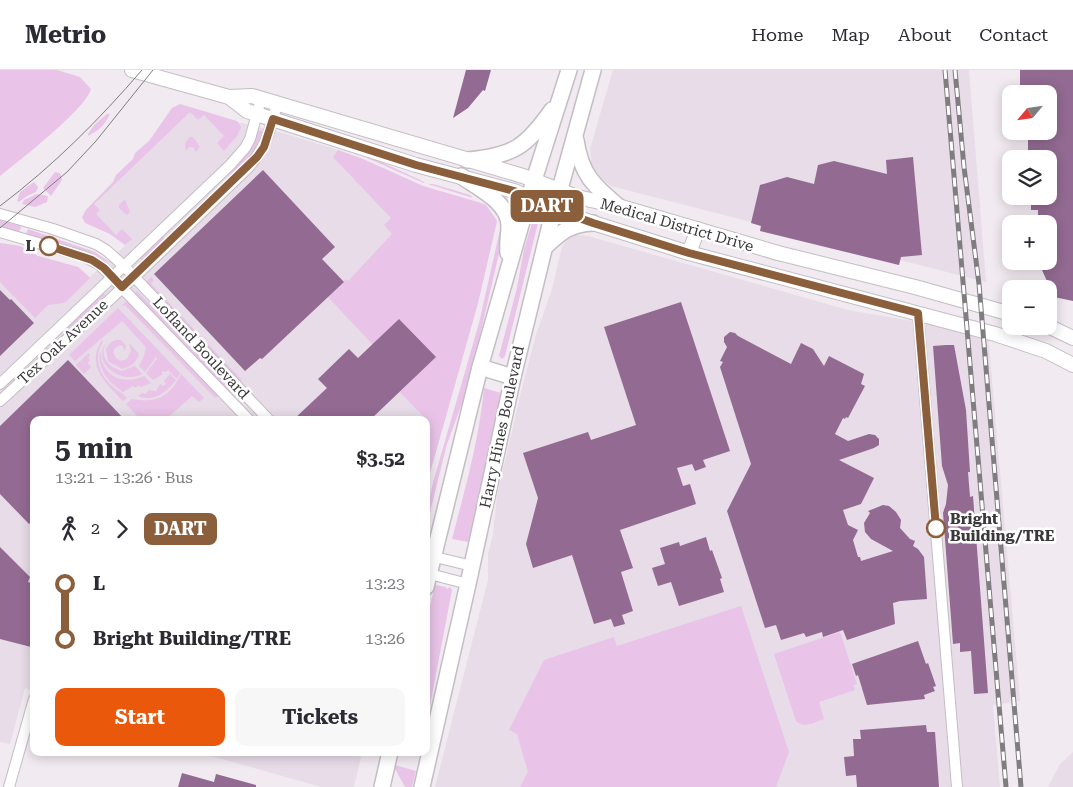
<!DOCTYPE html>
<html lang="en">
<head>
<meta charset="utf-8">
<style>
	:root { --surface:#fff; --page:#f7f7f7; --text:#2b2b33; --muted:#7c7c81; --line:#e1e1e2; --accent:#ea580c }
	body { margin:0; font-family:"Roboto Serif",serif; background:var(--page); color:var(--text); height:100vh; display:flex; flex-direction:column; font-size:19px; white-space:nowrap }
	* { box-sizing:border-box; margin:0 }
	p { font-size:16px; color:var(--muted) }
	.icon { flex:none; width:28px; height:28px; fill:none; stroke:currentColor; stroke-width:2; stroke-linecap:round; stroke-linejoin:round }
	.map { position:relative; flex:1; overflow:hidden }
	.sheet { position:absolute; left:30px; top:346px; width:400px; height:340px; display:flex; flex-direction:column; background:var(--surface); border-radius:10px; box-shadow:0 2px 12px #0003 }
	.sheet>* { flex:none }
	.badge { padding:0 10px; border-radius:8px; font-size:18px; line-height:32px }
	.needle { width:32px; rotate:241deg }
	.fabs { position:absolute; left:1002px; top:15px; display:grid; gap:10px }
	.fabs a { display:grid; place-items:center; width:55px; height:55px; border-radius:10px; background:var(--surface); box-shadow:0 2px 12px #0003; font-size:25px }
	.map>.badge { position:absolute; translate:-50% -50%; box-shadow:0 0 0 2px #fff }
	.legs { display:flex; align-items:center; gap:8px; height:55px; padding:0 25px; font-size:16px }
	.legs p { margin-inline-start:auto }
	.headline { display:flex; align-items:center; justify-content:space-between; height:85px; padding:0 25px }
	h1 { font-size:28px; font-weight:700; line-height:38px }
	.button { display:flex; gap:10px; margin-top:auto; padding:10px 25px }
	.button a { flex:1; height:58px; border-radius:10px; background:var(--accent); color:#fff; font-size:20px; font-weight:700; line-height:58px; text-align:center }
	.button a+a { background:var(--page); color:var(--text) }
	ul { padding:0 25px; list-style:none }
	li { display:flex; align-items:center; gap:18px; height:55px; font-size:19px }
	li i { display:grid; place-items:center; width:8px; height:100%; margin:0 6px; background:currentColor }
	li i::after { content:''; width:12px; height:12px; margin:-6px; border:4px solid; border-radius:50%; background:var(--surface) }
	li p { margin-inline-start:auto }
	li:first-child i { background:linear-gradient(#0000 50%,currentColor 0) }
	li:last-child i { background:linear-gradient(currentColor 50%,#0000 0) }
	header { display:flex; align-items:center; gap:30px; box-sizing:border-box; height:70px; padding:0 25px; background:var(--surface); border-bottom:1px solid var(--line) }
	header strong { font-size:24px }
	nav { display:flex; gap:28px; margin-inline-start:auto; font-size:18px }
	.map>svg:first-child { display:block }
	.built { fill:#e7dce7 }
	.green { fill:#e9c4e8 }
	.building { fill:#936a92 }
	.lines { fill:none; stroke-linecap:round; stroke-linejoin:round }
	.minor-casing { stroke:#c4bec4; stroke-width:12 }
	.secondary-casing { stroke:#c4bec4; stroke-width:16 }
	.primary-casing { stroke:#c4bec4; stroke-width:18 }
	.minor { stroke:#fff; stroke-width:10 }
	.secondary { stroke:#fff; stroke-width:14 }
	.primary { stroke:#fff; stroke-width:15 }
	.tram { stroke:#807d80; stroke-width:1 }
	.rail-casing { stroke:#807d80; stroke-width:5 }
	.rail { stroke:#fff; stroke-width:3; stroke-dasharray:9; stroke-linecap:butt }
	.line-1-casing { stroke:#fff; stroke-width:11 }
	.line-1 { stroke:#8b5e3c; stroke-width:8 }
	.stop-1-dot { fill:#fff; stroke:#8b5e3c; stroke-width:2.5 }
	.labels { text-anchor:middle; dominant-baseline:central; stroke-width:5; stroke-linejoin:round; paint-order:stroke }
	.street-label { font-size:15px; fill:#3a383a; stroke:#fff }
	.stop-label { font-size:15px; font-weight:bold; fill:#3a383a; stroke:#fff; text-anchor:end }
</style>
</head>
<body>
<header>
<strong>Metrio</strong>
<nav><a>Home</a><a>Map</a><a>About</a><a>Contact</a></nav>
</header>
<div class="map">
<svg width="1073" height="717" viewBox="0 0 1073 717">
	<rect width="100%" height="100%" fill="#f1eaf1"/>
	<!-- built -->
	<g class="built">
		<path d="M613 0H969L986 212 611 116 602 109 592 98 590 79Z"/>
		<path d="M190 38 233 51 283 63 338 80 363 89 423 116 481 133 486 135 497 151 478 233 426 417V350H34V621L25 618 10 674 0 672V173L20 176 38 186 78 197 90 207 127 174 83 147 86 140Z"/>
		<path d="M576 165 588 166 848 240 988 264 1020 631 993 635 1000 717H435L488 510V484L493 464 497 425 522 318 535 268 552 219 562 177 567 169Z"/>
		<path d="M1073 682V717H1048L1060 694Z"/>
		<path d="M201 683H362L354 717H321Z"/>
	</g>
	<!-- green -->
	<g class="green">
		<path d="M0 0H57L80 7 91 19C86 39 19 91 0 106Z"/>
		<path d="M180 34 237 51 241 57 237 66 224 81 217 73 224 66 204 45 198 50 190 42 94 134 100 140 96 144 116 165 122 159 132 169 125 175 110 164 85 153 82 147 86 140 113 112 116 105 133 89 135 83 149 71 172 38Z"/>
		<path d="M107 44H110C104 56 99 60 88 66V64L94 55Z"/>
		<path d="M257 60 262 61V63L251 87 225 112 236 95 251 77Z"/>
		<path d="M190 67H193L200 77 196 82 193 77H189L186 81 185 73Z"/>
		<path d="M338 80 363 89 423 116 481 133 486 135 497 151 478 233 426 417 427 353 425 348 400 322 435 287 399 249 373 275 328 227 346 209 348 211 392 164 384 155 391 148 333 87Z"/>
		<path d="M364 84 418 109 424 112V113L367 88Z"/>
		<path d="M55 102 60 103 62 110 51 126 43 118Z"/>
		<path d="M34 112 38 117 36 122 27 126 19 132 17 131 20 122Z"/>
		<path d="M428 114H433L470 125 473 128Z"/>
		<path d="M37 124 48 126 47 132 35 137 22 134 24 130Z"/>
		<path d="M125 129 130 142 127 145 119 138V135Z"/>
		<path d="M534 147 539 149 505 286 502 289 499 286 500 282 517 218 524 179Z"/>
		<path d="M0 150 21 156 19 163 0 157Z"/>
		<path d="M502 151 503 166 468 317 447 374 426 458V442L434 409 479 253Z"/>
		<path d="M28 159 95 182 108 191 107 192C84 177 54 173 28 165L26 164Z"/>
		<path d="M164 164V170L142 191 139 188Z"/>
		<path d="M0 173 20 176 38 186 78 197 90 208 67 231 63 233 48 235 35 248 0 212Z"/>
		<path d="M151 207 154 210 151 214 242 310 239 312 145 213Z"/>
		<path d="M102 221 105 225 68 261H64V259Z"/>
		<path d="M137 221 232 320 229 322 135 223Z"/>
		<path d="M127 231 218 326 215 328 125 235 123 236 122 235Z"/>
		<path d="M118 238 180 303 177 309 168 300 165 302 163 301 161 303 163 304 153 310 146 303 157 289 156 287 145 302 139 296 144 286 146 277 122 251 75 291 69 285Z"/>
		<path d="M102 270 103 272C93 286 99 304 111 315 116 320 122 323 127 328L123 331C106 313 85 296 102 270Z"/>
		<path d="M116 270H121L126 276 124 281 123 276 120 275 115 278 113 282 116 288 121 291 127 289 131 281 129 273 139 284C136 293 130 297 122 299L108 291 106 279 111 272Z"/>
		<path d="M105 274C100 289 109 297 122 301L135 296 142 304C124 315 92 295 105 274Z"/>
		<path d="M100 281C101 284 101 289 102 292 109 311 129 313 144 306L151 313 141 317 138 315 136 318 133 316 123 322C109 312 97 300 100 281Z"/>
		<path d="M89 283 90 285 88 288 90 290 88 293 91 297 84 304 76 295Z"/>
		<path d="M170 304 176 310C167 322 153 333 138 326L142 323 146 324 149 320 156 321 160 314 163 316 166 314 164 311Z"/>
		<path d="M181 304 204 328 199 332 192 326 165 350H149L143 348 141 350 126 334 132 329C156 334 171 326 181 304Z"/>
		<path d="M484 318 501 323 468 472 452 469C465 419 479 370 484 318Z"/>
		<path d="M435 515 446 517 447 519 450 517 452 520 426 657V553Z"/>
		<path d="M741 536 789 682 776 717H520L528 702 517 664 509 660 544 590 614 567 617 576Z"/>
		<path d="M840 562 857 614 853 615 855 620 819 632 824 649C815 652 804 659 796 651L774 584Z"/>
		<path d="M395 695 416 701 412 717H405L395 699Z"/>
	</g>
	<!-- building -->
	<g class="building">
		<path d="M466 0H491L485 21 483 20 468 38 453 48Z"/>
		<path d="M1020 0H1073V231L1054 227 1038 191H1049V154H1038V140H1031V126H1049V89H1028V64L1049 65V24H1020Z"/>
		<path d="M913 87 922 185 901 187 899 195 760 161 761 156 751 153 760 115 787 107 814 114 818 95 834 91 887 104 886 90Z"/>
		<path d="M263 100 335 177 322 189 344 212 262 289 260 288 245 301 154 204Z"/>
		<path d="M0 220 10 230 11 229 34 253 0 286Z"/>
		<path d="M681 232 730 381 703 390 706 397 695 401 692 394 677 398 683 416 690 414 696 434 620 460 633 498 621 502 633 541 622 545 625 554 614 557 611 549 594 554 572 485 533 498 526 474 538 428 523 383 588 362 591 370 636 355 604 257Z"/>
		<path d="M399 249 436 287 370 350H293L327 318 318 309 349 279 358 288Z"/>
		<path d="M730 262 735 263 738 266 791 294 801 273 813 279 824 296 829 286 864 304 861 314 865 316 848 348 846 347 845 349 843 348 835 364 848 371 869 364 875 365 879 369V375L874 378 839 390 874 408 861 434 843 440 848 455 858 460 853 470 858 487H860L861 491 893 481 871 469 865 462 864 453 870 443 868 441 883 435 889 436 896 442 901 450 900 458 910 469 915 471 913 476 918 479 924 487 927 529 900 531 893 533 895 554 847 570 843 560 823 567 822 562 806 567 804 563 781 570 776 555 765 558 727 441 751 394 720 297 723 292 720 291 727 277 724 272V267Z"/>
		<path d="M946 275H954L966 340 970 402H968L970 427 973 426 988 623 974 624 971 581 960 582V573L953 574 943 443 946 434 948 415 942 396 933 276Z"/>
		<path d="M68 290 125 350H34V449L29 454 0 424V356Z"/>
		<path d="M706 467 710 481 712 480 722 508 720 509 724 522 679 536 671 512 658 516 652 498 665 494 660 478 679 472 680 476Z"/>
		<path d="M0 477 30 507 28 512 34 514 30 526 34 527V568L31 577 0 569Z"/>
		<path d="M918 571 926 594 928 593 936 616 933 617 935 621 924 625 925 629 867 635 858 605 856 606 852 594Z"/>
		<path d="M926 655 927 662H935L939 717H857L856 705 846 706 844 687 854 686 853 669H861L860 660Z"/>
		<path d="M182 703 214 712 216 704 256 715V717H178Z"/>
	</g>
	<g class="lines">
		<!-- minor casing -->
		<g class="minor-casing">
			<g id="minor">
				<path d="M0 144 53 159 96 174 106 180 124 196 269 350"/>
				<path d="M0 162 83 186 100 195 249 350"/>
				<path d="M918 243 957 717"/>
				<path d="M0 314 230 95 245 78 250 69 261 29"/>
				<path d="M0 331 145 197 248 98C265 79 271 58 277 34"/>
				<path d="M427 485 472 496"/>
				<path d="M426 503 468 514"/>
				<path d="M9 717 34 629"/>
			</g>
		</g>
		<!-- secondary casing -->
		<g class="secondary-casing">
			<g id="secondary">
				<path d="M132 0 229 27 252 26 523 106 577 127 618 136 778 183 915 217 1011 244"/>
				<path d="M229 27 247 41 416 95 514 121 554 139 593 153 689 183 995 264 1046 281 1073 295"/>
				<path d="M689 183 698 159"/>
				<path d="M1048 256 1073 268"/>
			</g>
		</g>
		<!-- primary casing -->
		<g class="primary-casing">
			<g id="primary">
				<path d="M576 70C581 104 593 115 618 136"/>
				<path d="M467 90C513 86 526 77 552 40"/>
				<path d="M461 106C478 118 508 132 509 155 509 165 507 173 508 183"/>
				<path d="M545 177C561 162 570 154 593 153"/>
				<path d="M480 297 513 307"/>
				<path d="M426 517 480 297 534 110 569 0"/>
				<path d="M382 717 390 682"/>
				<path d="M422 717 468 514 513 307 550 155 593 0"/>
			</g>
		</g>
		<!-- minor -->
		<use href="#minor" class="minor"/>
		<!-- secondary -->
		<use href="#secondary" class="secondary"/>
		<!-- primary -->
		<use href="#primary" class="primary"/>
		<!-- tram -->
		<g class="tram">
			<path d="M0 136C53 96 99 50 142 0"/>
			<path d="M0 158 67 102 96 71 153 0"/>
		</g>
		<!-- rail casing -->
		<g class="rail-casing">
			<g id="rail">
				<path d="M945 0 1006 717"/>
				<path d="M955 0 964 97 979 214 1021 717"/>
			</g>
		</g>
		<!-- rail -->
		<use href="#rail" class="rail"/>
	</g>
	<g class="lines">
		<!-- line-1 casing -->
		<g class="line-1-casing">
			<path id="line-1" d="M49 176 92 190 104 198 122 217 257 87 264 77 273 49 416 95 514 121 554 139 593 153 689 183 918 243 936 458"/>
		</g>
		<!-- line-1 -->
		<use href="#line-1" class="line-1"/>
	</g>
	<!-- markers -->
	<g class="stop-1-dot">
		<circle cx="49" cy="176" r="9"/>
		<circle cx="936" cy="458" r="9"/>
	</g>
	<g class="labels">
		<!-- street labels -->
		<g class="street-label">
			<text transform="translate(677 155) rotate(16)">Medical District Drive</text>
			<text transform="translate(63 272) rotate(-43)">Tex Oak Avenue</text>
			<text transform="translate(201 278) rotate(47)">Lofland Boulevard</text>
			<text transform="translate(502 357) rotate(-78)">Harry Hines Boulevard</text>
		</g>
		<!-- stop labels -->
		<g class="stop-label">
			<text x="35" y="176">L</text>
			<text x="950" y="449" text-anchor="start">Bright<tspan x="950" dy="17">Building/TRE</tspan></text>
		</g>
	</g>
</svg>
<div class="fabs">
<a><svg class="needle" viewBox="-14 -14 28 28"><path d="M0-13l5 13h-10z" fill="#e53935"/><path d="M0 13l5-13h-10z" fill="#7c7c81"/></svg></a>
<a><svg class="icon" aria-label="layers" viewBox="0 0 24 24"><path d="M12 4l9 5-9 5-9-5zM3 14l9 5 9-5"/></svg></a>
<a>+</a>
<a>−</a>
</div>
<b class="badge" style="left:547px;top:136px;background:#8b5e3c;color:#fff">DART</b>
<section class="sheet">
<div class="headline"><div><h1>5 min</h1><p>13:21 – 13:26 · Bus</p></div><b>$3.52</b></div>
<div class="legs"><svg class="icon" aria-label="walk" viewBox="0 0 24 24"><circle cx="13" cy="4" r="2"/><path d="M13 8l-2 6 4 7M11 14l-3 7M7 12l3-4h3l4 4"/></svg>2<svg class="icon" aria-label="forward" viewBox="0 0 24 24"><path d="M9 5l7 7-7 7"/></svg><b class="badge" style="background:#8b5e3c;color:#fff">DART</b></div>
<ul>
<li><i style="color:#8b5e3c"></i><b>L</b><p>13:23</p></li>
<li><i style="color:#8b5e3c"></i><b>Bright Building/TRE</b><p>13:26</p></li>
</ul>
<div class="button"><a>Start</a><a>Tickets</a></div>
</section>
</div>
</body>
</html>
